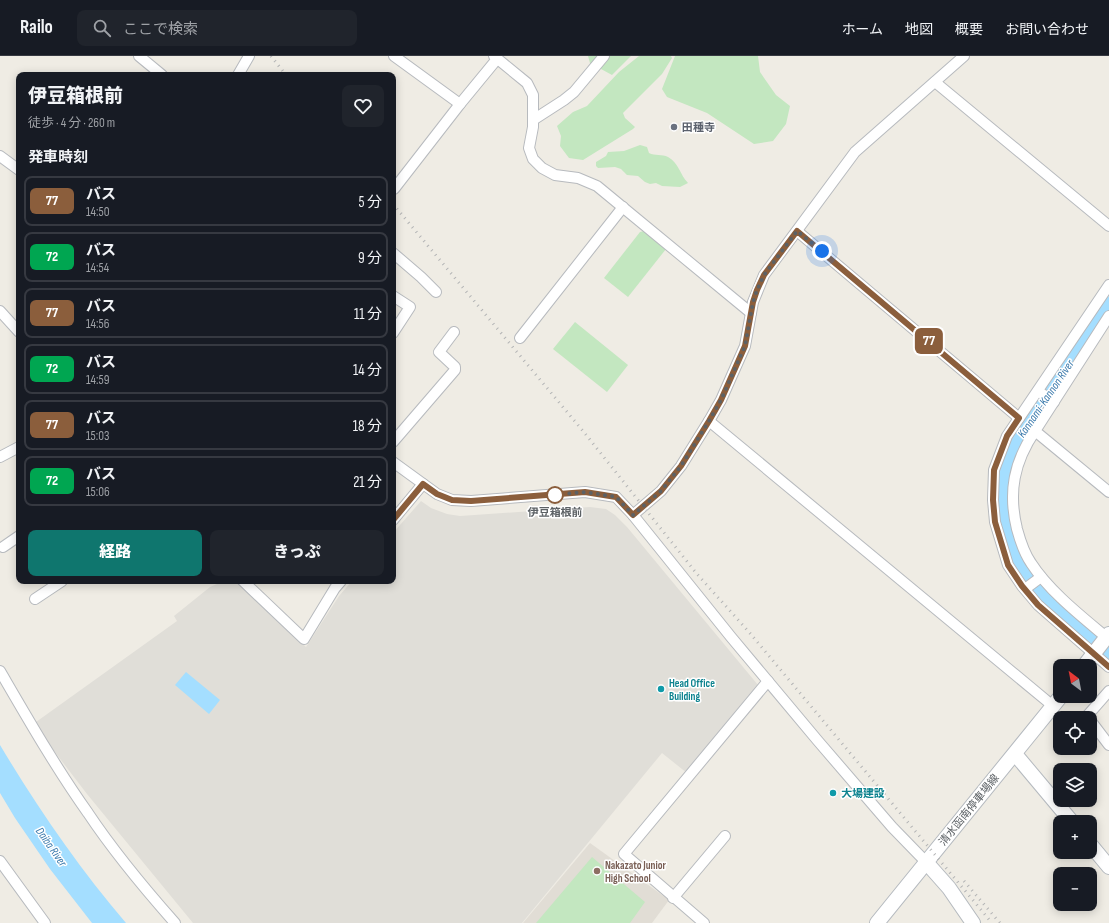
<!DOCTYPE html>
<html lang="ja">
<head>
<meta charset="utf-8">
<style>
	:root { --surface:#171b24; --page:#20242c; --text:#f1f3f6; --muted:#9ea1a6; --line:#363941; --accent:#0f766e }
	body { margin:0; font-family:"Sofia Sans Condensed","Noto Sans JP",sans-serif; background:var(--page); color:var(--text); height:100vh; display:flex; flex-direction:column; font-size:15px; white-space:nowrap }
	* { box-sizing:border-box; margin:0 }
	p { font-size:13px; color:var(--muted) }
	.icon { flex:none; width:22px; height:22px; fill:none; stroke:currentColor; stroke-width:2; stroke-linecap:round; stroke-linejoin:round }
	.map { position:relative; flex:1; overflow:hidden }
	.details { position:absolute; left:16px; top:16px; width:380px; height:512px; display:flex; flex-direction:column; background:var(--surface); border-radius:8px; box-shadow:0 2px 10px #0003 }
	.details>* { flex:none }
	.badge { padding:0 8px; border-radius:6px; font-size:14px; line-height:26px }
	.needle { width:26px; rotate:328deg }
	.fabs { position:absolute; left:1053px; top:603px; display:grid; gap:8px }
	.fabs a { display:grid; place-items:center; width:44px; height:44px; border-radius:8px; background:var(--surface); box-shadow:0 2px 10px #0003; font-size:20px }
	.you { position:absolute; width:20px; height:20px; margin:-10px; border:3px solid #fff; border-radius:50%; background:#1a73e8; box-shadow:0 0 0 6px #1a73e833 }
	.map>.badge { position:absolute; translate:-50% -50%; box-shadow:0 0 0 2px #fff }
	h2 { padding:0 12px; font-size:15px; line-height:36px }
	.round { display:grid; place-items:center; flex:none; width:42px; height:42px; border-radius:8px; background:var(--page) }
	.head { display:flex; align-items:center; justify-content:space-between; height:68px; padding:0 12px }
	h1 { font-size:19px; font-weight:800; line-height:30px }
	.primary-button { display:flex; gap:8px; margin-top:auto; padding:8px 12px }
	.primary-button a { flex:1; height:46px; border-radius:8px; background:var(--accent); color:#fff; font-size:16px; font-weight:800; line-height:46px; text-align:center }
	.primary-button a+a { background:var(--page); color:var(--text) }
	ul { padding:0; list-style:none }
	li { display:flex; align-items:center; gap:12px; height:50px; margin:0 8px 6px; padding:0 4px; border:2px solid var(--line); border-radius:8px }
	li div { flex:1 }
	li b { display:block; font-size:15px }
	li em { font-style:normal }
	li .badge { min-width:44px; font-weight:700; text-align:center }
	header { display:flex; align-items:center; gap:24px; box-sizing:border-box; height:56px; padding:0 20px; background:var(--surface); border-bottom:1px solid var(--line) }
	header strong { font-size:19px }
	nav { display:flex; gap:22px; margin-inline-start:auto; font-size:14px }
	.search { width:280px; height:36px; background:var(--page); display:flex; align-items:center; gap:10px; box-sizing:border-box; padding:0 14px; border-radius:8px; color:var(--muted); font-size:15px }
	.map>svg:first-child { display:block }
	.industrial { fill:#e0ded8 }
	.education { fill:#e1ddd5 }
	.green { fill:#c3e7c0 }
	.water { fill:#a4deff }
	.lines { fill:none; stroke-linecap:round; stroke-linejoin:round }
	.river { stroke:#a4deff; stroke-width:21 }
	.street-casing { stroke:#b7babe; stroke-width:12 }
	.secondary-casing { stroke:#b5babf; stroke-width:16 }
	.street { stroke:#fff; stroke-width:10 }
	.secondary { stroke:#fff; stroke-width:14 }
	.rail { stroke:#b3b4b5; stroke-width:3; stroke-dasharray:1 5; stroke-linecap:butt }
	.line-casing { stroke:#fff; stroke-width:9 }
	.line { stroke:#8b5e3c; stroke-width:6 }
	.walk { stroke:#5c6165; stroke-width:4; stroke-dasharray:0 7.2 }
	.worship-dot { fill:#6b7280; stroke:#fff; stroke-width:1.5 }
	.stop-dot { fill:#fff; stroke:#8b5e3c; stroke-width:2 }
	.culture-dot { fill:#0f9aa8; stroke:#fff; stroke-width:1.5 }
	.education-dot { fill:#8d6e63; stroke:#fff; stroke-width:1.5 }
	.labels { text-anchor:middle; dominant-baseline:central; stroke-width:3; stroke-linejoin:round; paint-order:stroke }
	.worship-label { font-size:11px; font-weight:bold; fill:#5b616d; stroke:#fff; text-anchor:start }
	.stop-label { font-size:11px; font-weight:bold; fill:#5c6165; stroke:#fff }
	.culture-label { font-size:11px; font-weight:bold; fill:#0d838f; stroke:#fff; text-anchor:start }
	.street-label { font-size:11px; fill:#5c6165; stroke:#fff }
	.education-label { font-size:11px; font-weight:bold; fill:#785e54; stroke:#fff; text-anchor:start }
	.water-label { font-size:12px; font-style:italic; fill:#3b7aac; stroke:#fff }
</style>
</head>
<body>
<header>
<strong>Railo</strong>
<div class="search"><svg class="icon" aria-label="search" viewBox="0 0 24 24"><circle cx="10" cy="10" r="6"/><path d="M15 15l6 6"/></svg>ここで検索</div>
<nav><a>ホーム</a><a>地図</a><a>概要</a><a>お問い合わせ</a></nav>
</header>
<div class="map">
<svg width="1109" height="867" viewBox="0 0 1109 867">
	<rect width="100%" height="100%" fill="#efece4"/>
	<!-- industrial -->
	<path class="industrial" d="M421 445 431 452 447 458 460 460 590 451 606 453 615 459 627 471 758 629 687 717 662 697 522 867H193L87 738 51 691 36 666 177 565 174 560 210 531 224 525H239L306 591 339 540 352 525H393V477Z"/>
	<!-- education -->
	<path class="education" d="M590 787 669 844 652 867H523Z"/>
	<!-- green -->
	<g class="green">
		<path d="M588 0H631L612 19 590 7Z"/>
		<path d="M639 0H671L672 2 662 18 623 57 625 62 635 71 633 73 583 104 569 102 560 90 561 80 557 70 573 56 587 50 619 16Z"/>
		<path d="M675 0H758L760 16 776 39 790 50 786 68 773 85 754 88 707 57 667 41 662 33Z"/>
		<path d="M640 89 647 91 649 97C655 100 662 98 668 101 679 107 680 119 688 127L680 131 662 130 656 127 650 128 645 126 638 120 627 119 621 113 615 111 598 112 596 110V106L606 100 608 96 624 95Z"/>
		<path d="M644 175 666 193 628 241 604 222 640 176Z"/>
		<path d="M575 266 628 309 607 336 553 293Z"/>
		<path d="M592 801 645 846 630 867H536Z"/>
	</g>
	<!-- water -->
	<g class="water">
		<path d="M186 616 220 644 209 658 175 629Z"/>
		<path d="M0 689C37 751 79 812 126 867H92L50 813 15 762 0 737Z"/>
	</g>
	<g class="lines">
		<!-- river -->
		<path class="river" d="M1109 251 1021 379 1007 412 1002 451 1008 477 1016 496 1041 536 1109 596"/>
		<!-- street casing -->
		<g class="street-casing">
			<g id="street">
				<path d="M139 0 162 19"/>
				<path d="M394 0 460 48"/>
				<path d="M494 0 527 27 533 39V71L529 92 533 103 542 112 555 119 578 122 597 130 751 257"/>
				<path d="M238 19 249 0"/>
				<path d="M935 26 1109 170"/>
				<path d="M533 64 564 44 574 36 604 0"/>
				<path d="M0 100 19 114"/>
				<path d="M394 133 460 48 497 3"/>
				<path d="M797 175 1019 362"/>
				<path d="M393 197 421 221 436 236"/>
				<path d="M1109 229 1007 380 994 414 993 444 995 466 1008 509 1022 530 1038 549 1109 611"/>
				<path d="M393 240 410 251 393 277"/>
				<path d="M0 255 19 276"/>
				<path d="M1109 260 1035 375 1109 436"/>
				<path d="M520 282 623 151"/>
				<path d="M1038 335 1054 346"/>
				<path d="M709 365 1053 650"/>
				<path d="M1035 375C1014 406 1008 436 1017 473 1020 484 1024 497 1031 507 1049 535 1081 560 1106 581"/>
				<path d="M393 386 455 314V311L439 296 454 276"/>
				<path d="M0 401 19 391"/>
				<path d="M393 406 437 438 452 444 471 445 585 436 616 441 633 459 731 581 818 685 892 771 926 806"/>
				<path d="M633 459 661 435 681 410 709 365 721 344 745 290 753 246 764 219 855 96 964 0"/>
				<path d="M393 464 423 428"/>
				<path d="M3 491 19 480"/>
				<path d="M243 525 304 583 335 532 341 525"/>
				<path d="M1025 533 1041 521"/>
				<path d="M35 543 62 525"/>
				<path d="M0 615C28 663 56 712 88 757 114 796 144 832 175 867"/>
				<path d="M1089 662 1087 660 1109 635"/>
				<path d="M1090 664 1109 689"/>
				<path d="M0 805 45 867"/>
				<path d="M673 842 725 780"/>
				<path d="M704 867 624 798 768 625"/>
			</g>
		</g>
		<!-- secondary casing -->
		<g class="secondary-casing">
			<g id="secondary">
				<path d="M1084 610 1109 578"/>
				<path d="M1015 698 1072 766"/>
				<path d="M1090 788 1109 811"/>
				<path d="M926 806 949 832 973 867"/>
				<path d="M877 867 1061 640"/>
			</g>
		</g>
		<!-- street -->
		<use href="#street" class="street"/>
		<!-- secondary -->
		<use href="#secondary" class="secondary"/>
		<!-- rail -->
		<g class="rail">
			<path d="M271 0 286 19"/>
			<path d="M393 148 583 375 697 518 749 576 992 867"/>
			<path d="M964 825 1000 867"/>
		</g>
	</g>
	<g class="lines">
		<!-- line casing -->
		<g class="line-casing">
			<path id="line" d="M393 464 423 428 437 438 452 444 471 445 585 436 616 441 633 459 661 435 681 410 709 365 721 344 745 290 753 246 757 234 764 219 797 175 1019 362 1007 380 994 414 993 444 995 466 1008 509 1022 530 1038 549 1109 611"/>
		</g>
		<!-- line -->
		<use href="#line" class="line"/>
		<!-- walk -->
		<path class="walk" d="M555 439 585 436 616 441 633 459 661 435 681 410 709 365 721 344 745 290 753 246 757 234 764 219 797 175 822 195"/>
	</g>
	<!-- markers -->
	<circle class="worship-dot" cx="674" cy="71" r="4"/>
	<circle class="stop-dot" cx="555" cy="439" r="8"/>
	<g class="culture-dot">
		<circle cx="661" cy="633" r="4"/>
		<circle cx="833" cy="737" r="4"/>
	</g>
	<circle class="education-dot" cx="597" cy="815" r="4"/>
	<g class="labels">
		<!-- worship labels -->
		<g class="worship-label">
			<text x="682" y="71">田種寺</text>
		</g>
		<!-- stop labels -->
		<g class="stop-label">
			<text x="555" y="456">伊豆箱根前</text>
		</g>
		<!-- culture labels -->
		<g class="culture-label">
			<text x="669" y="627">Head Office<tspan x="669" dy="13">Building</tspan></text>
			<text x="841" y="737">大場建設</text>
		</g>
		<!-- street labels -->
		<g class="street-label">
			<text transform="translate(969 754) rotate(-51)">清水函南停車場線</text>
		</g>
		<!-- education labels -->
		<g class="education-label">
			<text x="605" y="809">Nakazato Junior<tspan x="605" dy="13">High School</tspan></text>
		</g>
		<!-- water labels -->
		<g class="water-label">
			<text transform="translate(1046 343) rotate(-56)">Kannami-Kannon River</text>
			<text transform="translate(51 791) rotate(55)">Daiba River</text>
		</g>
	</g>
</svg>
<div class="fabs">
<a><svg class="needle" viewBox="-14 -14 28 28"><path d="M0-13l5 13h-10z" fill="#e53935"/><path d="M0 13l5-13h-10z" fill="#9ea1a6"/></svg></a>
<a><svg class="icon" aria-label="locate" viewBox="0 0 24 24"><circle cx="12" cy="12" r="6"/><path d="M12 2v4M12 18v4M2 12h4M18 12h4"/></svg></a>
<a><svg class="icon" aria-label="layers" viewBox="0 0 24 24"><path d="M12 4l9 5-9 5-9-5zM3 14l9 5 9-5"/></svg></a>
<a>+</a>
<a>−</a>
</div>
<div class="you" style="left:822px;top:195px"></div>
<b class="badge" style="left:929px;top:285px;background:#8b5e3c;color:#fff">77</b>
<section class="details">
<div class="head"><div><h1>伊豆箱根前</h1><p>徒歩 · 4 分 · 260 m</p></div><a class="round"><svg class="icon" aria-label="heart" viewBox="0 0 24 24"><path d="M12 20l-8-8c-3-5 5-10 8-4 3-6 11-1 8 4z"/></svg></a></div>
<h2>発車時刻</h2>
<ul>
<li><span class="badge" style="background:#8b5e3c;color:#fff">77</span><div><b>バス</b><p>14:50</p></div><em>5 分</em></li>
<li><span class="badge" style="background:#00a651;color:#fff">72</span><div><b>バス</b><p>14:54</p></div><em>9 分</em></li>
<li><span class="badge" style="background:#8b5e3c;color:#fff">77</span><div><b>バス</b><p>14:56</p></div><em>11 分</em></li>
<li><span class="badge" style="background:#00a651;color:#fff">72</span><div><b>バス</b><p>14:59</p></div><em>14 分</em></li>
<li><span class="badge" style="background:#8b5e3c;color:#fff">77</span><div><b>バス</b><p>15:03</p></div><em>18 分</em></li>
<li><span class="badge" style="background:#00a651;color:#fff">72</span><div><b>バス</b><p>15:06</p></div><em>21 分</em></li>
</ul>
<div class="primary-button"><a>経路</a><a>きっぷ</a></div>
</section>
</div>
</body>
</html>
